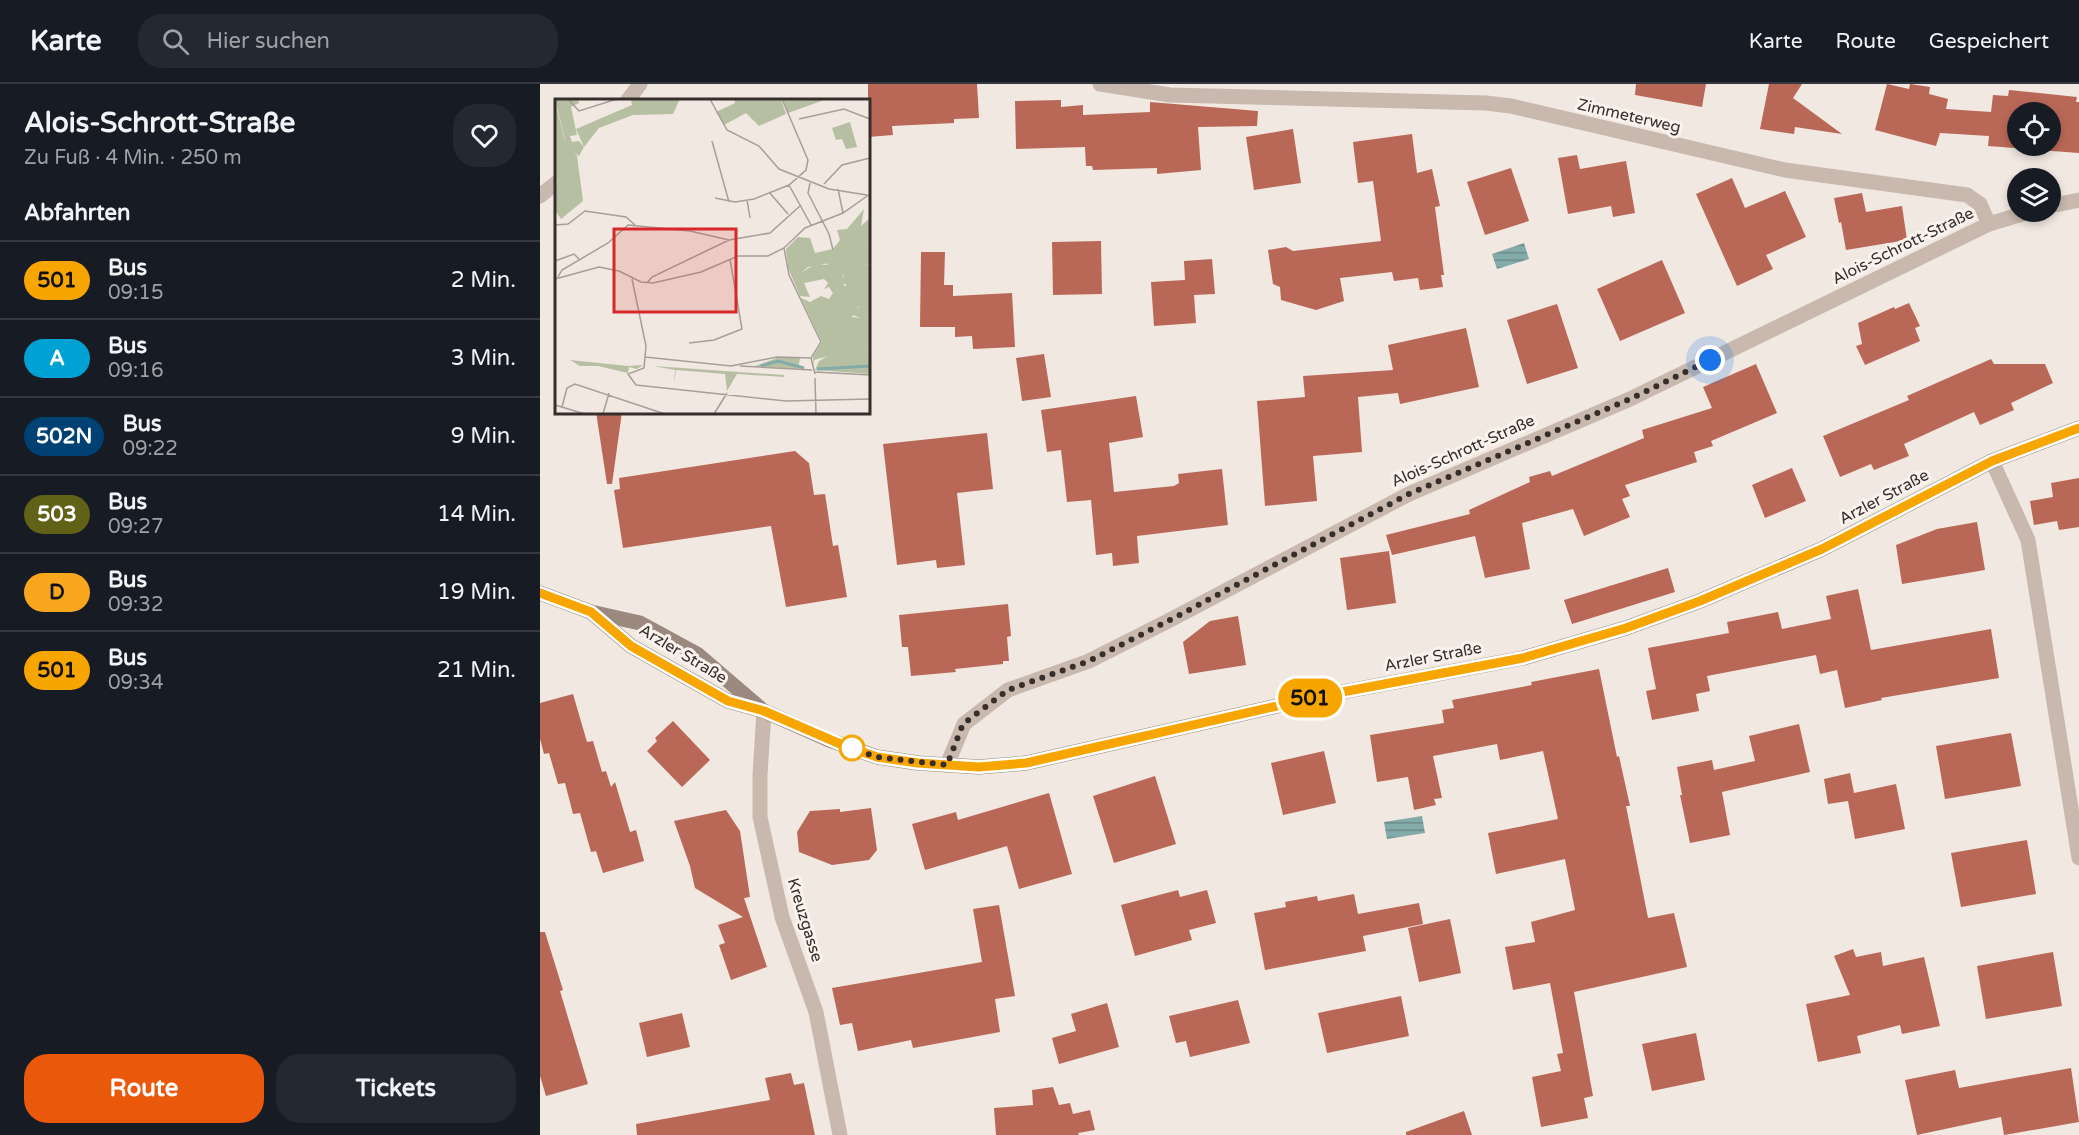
<!DOCTYPE html>
<html lang="de">
<head>
<meta charset="utf-8">
<style>
	:root { --surface:#171b24; --page:#242831; --text:#f1f3f6; --muted:#9ea1a6; --line:#363941; --accent:#ea580c }
	body { margin:0; font-family:"Varela Round",sans-serif; background:var(--page); color:var(--text); height:100vh; display:flex; flex-direction:column; font-size:22px; white-space:nowrap }
	* { box-sizing:border-box; margin:0 }
	p { font-size:20px; color:var(--muted) }
	.icon { flex:none; width:33px; height:33px; fill:none; stroke:currentColor; stroke-width:2; stroke-linecap:round; stroke-linejoin:round }
	.map { position:relative; flex:1; overflow:hidden }
	.panel { display:flex; flex-direction:column; background:var(--surface); width:540px }
	.panel>* { flex:none }
	.badge { padding:0 12px; border-radius:20px; font-size:21px; line-height:39px }
	.buttons { position:absolute; left:1467px; top:18px; display:grid; gap:12px }
	.buttons a { display:grid; place-items:center; width:54px; height:54px; border-radius:50%; background:var(--surface); box-shadow:0 3px 9px #0003; font-size:30px }
	.you { position:absolute; width:30px; height:30px; margin:-15px; border:4px solid #fff; border-radius:50%; background:#1a73e8; box-shadow:0 0 0 9px #1a73e833 }
	.map>.badge { position:absolute; translate:-50% -50%; box-shadow:0 0 0 3px #fff }
	h2 { padding:0 24px; font-size:22px; line-height:54px }
	.round { display:grid; place-items:center; flex:none; width:63px; height:63px; border-radius:24px; background:var(--page) }
	.headline { display:flex; align-items:center; justify-content:space-between; height:102px; padding:0 24px }
	h1 { font-size:28px; font-weight:700; line-height:45px }
	.primary-button { display:flex; gap:12px; margin-top:auto; padding:12px 24px }
	.primary-button a { flex:1; height:69px; border-radius:24px; background:var(--accent); color:#fff; font-size:24px; font-weight:700; line-height:69px; text-align:center }
	.primary-button a+a { background:var(--page); color:var(--text) }
	ul { padding:0; list-style:none }
	li { display:flex; align-items:center; gap:18px; height:78px; padding:0 24px; border-top:2px solid var(--line) }
	li div { flex:1 }
	li b { display:block; font-size:22px }
	li em { font-style:normal }
	li .badge { min-width:66px; font-weight:700; text-align:center }
	header { display:flex; align-items:center; gap:36px; box-sizing:border-box; height:84px; padding:0 30px; background:var(--surface); border-bottom:2px solid var(--line) }
	header strong { font-size:28px }
	nav { display:flex; gap:33px; margin-inline-start:auto; font-size:21px }
	.search { width:420px; height:54px; background:var(--page); display:flex; align-items:center; gap:15px; box-sizing:border-box; padding:0 21px; border-radius:24px; color:var(--muted); font-size:22px }
	main { display:flex; flex:1; min-height:0 }
	.map>svg:first-child { display:block }
	.water { fill:url(#water-rules) }
	.building { fill:#b96857; fill-rule:evenodd }
	.lines { fill:none; stroke-linecap:round; stroke-linejoin:round }
	.minor { stroke:#c8b8ae; stroke-width:15 }
	.secondary { stroke:#9b887f; stroke-width:15 }
	.line-casing { stroke:#fff; stroke-width:14 }
	.line { stroke:#f7a500; stroke-width:9 }
	.walk { stroke:#372e2b; stroke-width:6; stroke-dasharray:0 10.8 }
	.stop-dot { fill:#fff; stroke:#f7a500; stroke-width:3 }
	.labels { text-anchor:middle; dominant-baseline:central; stroke-width:6; stroke-linejoin:round; paint-order:stroke }
	.street-label { font-size:16px; fill:#372e2b; stroke:#f9f3ed }
	.inset-river { fill:none; stroke:#83abaa; stroke-width:3 }
	.inset-road { fill:none; stroke:#a79e98; stroke-width:1.5 }
	.view { fill:#d62828; fill-opacity:0.15; stroke:#d62828; stroke-width:3 }
	.inset-edge { fill:none; stroke:#372e2b; stroke-width:3 }
</style>
</head>
<body>
<header>
<strong>Karte</strong>
<div class="search"><svg class="icon" aria-label="search" viewBox="0 0 24 24"><circle cx="10" cy="10" r="6"/><path d="M15 15l6 6"/></svg>Hier suchen</div>
<nav><a>Karte</a><a>Route</a><a>Gespeichert</a></nav>
</header>
<main>
<section class="panel">
<div class="headline"><div><h1>Alois-Schrott-Straße</h1><p>Zu Fuß · 4 Min. · 250 m</p></div><a class="round"><svg class="icon" aria-label="heart" viewBox="0 0 24 24"><path d="M12 20l-8-8c-3-5 5-10 8-4 3-6 11-1 8 4z"/></svg></a></div>
<h2>Abfahrten</h2>
<ul>
<li><span class="badge" style="background:#f7a500;color:#111">501</span><div><b>Bus</b><p>09:15</p></div><em>2 Min.</em></li>
<li><span class="badge" style="background:#00a2d3;color:#fff">A</span><div><b>Bus</b><p>09:16</p></div><em>3 Min.</em></li>
<li><span class="badge" style="background:#004173;color:#fff">502N</span><div><b>Bus</b><p>09:22</p></div><em>9 Min.</em></li>
<li><span class="badge" style="background:#616118;color:#fff">503</span><div><b>Bus</b><p>09:27</p></div><em>14 Min.</em></li>
<li><span class="badge" style="background:#f8a61c;color:#111">D</span><div><b>Bus</b><p>09:32</p></div><em>19 Min.</em></li>
<li><span class="badge" style="background:#f7a500;color:#111">501</span><div><b>Bus</b><p>09:34</p></div><em>21 Min.</em></li>
</ul>
<div class="primary-button"><a>Route</a><a>Tickets</a></div>
</section>
<div class="map">
<svg width="1539" height="1051" viewBox="0 0 1539 1051">
	<defs>
		<pattern id="water-rules" width="6" height="5" patternUnits="userSpaceOnUse" patternTransform="scale(1.5)"><rect width="6" height="5" fill="#83abaa"/><path d="M0 2.5h6" fill="none" stroke="#6c8c8b"/></pattern>
	</defs>
	<rect width="100%" height="100%" fill="#f1e8e1"/>
	<!-- water -->
	<g class="water">
		<path d="M984 159 989 175 957 185 952 170Z"/>
		<path d="M882 732 885 749 847 755 844 738Z"/>
	</g>
	<!-- building -->
	<g class="building">
		<path d="M328 0H437L439 34 414 35V39L352 42 353 51 328 53Z"/>
		<path d="M1096 0H1166L1162 23 1095 11Z"/>
		<path d="M1229 0H1262L1253 14 1302 50 1255 43 1254 50 1220 45Z"/>
		<path d="M1347 0 1369 5 1370 0 1390 3 1389 10 1408 15 1406 25 1451 28 1453 11 1468 12 1469 6 1537 13 1536 18H1539V69L1448 62 1449 52 1400 49 1396 62 1335 46ZM1478 28H1510V62H1478Z"/>
		<path d="M521 16V23L543 21V31L610 28V18L718 27 717 42 658 43 661 86 617 90V84L553 86 552 82H546L545 63 476 65 475 17Z"/>
		<path d="M753 45 761 99 714 106 706 53Z"/>
		<path d="M872 50 877 89 892 85 900 122 895 123 904 191H901L903 203 880 206 878 194 854 197 852 188 800 194 804 217 776 226 741 216 740 203 733 200 728 166 746 163 753 167 841 157 833 97 818 99 813 58Z"/>
		<path d="M1037 71 1040 85 1086 77 1095 129 1073 133 1071 122 1028 130 1018 74Z"/>
		<path d="M971 84 989 137 945 151 927 98Z"/>
		<path d="M1192 94 1205 124 1245 107 1266 153 1226 171 1233 185 1197 202 1156 110Z"/>
		<path d="M1322 109 1326 128 1362 122 1367 156 1306 166 1301 138 1299 139 1294 114Z"/>
		<path d="M561 157 562 210 513 211 512 158Z"/>
		<path d="M381 168H405L404 201H413V212L472 209 475 263 433 265 432 252 415 253V243H380Z"/>
		<path d="M672 175 675 210 654 211 656 239 614 242 611 198 645 196 644 177Z"/>
		<path d="M1122 176 1145 229 1080 257 1057 205Z"/>
		<path d="M1369 219 1380 242 1375 244 1380 257 1325 281 1316 262 1322 260 1318 239 1354 223 1355 225Z"/>
		<path d="M1017 220 1038 284 987 300 967 236Z"/>
		<path d="M926 244 939 303 860 320 858 309 818 313 822 368 773 372 777 417 725 422 717 317 765 313 763 292 853 286 848 261Z"/>
		<path d="M504 270 511 313 482 317 476 274Z"/>
		<path d="M1451 275 1454 280H1505L1513 299 1471 319 1474 326 1440 341 1434 328 1364 360 1369 372 1334 386 1331 380 1300 393 1283 352 1369 316 1367 312Z"/>
		<path d="M1216 280 1237 329 1171 357 1173 362 1154 368 1157 378 1085 401 1090 412 1082 415 1090 433 1044 452 1033 425 982 439 990 485 945 494 935 452 852 471 846 451 930 430 929 426 990 398 989 393 1010 387 1012 392 1104 354 1102 346 1172 324 1163 303Z"/>
		<path d="M596 312 603 353 569 359 574 408 634 402 639 399 638 390 682 385 688 441 597 452 599 479 573 482 572 469 556 471 551 416 527 418 521 366 507 368 501 326Z"/>
		<path d="M56 328H82L72 400H67Z"/>
		<path d="M447 349 453 405 417 409 425 481 397 484 396 476 357 481 343 360Z"/>
		<path d="M255 367 269 379 274 411 285 410 293 462 298 461 307 513 246 523 231 442 83 464 74 406 80 405 79 394Z"/>
		<path d="M1252 384 1266 417 1225 434 1212 401Z"/>
		<path d="M1539 394V443L1519 446 1517 437 1494 441 1490 417 1513 413 1511 399Z"/>
		<path d="M1437 438 1445 486 1362 500 1356 461 1397 445Z"/>
		<path d="M849 467 856 519 807 526 800 474Z"/>
		<path d="M1128 484 1135 508 1032 540 1024 516Z"/>
		<path d="M1318 505 1331 566 1451 545 1459 594 1341 614 1342 616 1305 624 1297 586 1280 590 1276 571 1167 592 1170 607 1156 610 1159 627 1112 636 1106 607 1116 605 1108 564 1189 549 1187 538 1238 528 1242 545 1291 535 1286 512Z"/>
		<path d="M468 520 471 552 467 553 469 577H463V580L415 585 416 588 371 592 368 563H362L359 531Z"/>
		<path d="M698 532 706 581 649 590 643 558 670 537Z"/>
		<path d="M1059 585 1077 673 1079 672 1090 722H1086L1108 834 1134 829 1147 883 1034 908 1053 1012 1044 1014 1048 1034 1001 1043 992 993 1021 987 1017 970 1023 969 1010 899 973 906 965 863 995 858 991 838 1035 826 1025 775 956 790 948 749 1018 735 1003 667 960 676 957 660 893 672 902 714 894 715 896 721 874 726 868 693 837 698 830 651 904 639 902 626 914 624 912 616 992 601 991 598Z"/>
		<path d="M33 610 47 658 53 657 62 688 66 687 71 703 75 698 90 748 96 746 104 777 63 789 56 767 51 768 40 729 33 730 25 699 18 700 9 669 4 670 0 655V619Z"/>
		<path d="M133 637 170 676 142 703 107 667 117 657 115 654Z"/>
		<path d="M1259 640 1270 688 1182 708 1190 751 1150 759 1140 711H1142L1137 683 1172 676 1174 686 1215 677 1209 652Z"/>
		<path d="M1471 649 1481 702 1405 715 1396 662Z"/>
		<path d="M784 667 796 719 743 731 731 679Z"/>
		<path d="M1310 689 1314 709 1356 700 1365 745 1315 755 1308 717 1288 720 1284 695Z"/>
		<path d="M615 692 636 760 574 779 553 712Z"/>
		<path d="M509 709 532 790 479 805 467 762 385 786 372 740 416 728 418 736Z"/>
		<path d="M331 724 337 766 329 776 292 781 259 768 257 748 270 727 300 725V728Z"/>
		<path d="M186 726 200 747 210 813 204 814 227 883 191 896 179 861 185 859 178 841 203 833 155 804 150 782 134 737Z"/>
		<path d="M1487 756 1496 810 1421 823 1411 769Z"/>
		<path d="M638 806 640 813 667 806 676 839 649 846 652 856 595 872 581 821Z"/>
		<path d="M814 810 818 830 879 819 883 840 823 852 826 867 725 886 714 829 746 823 745 818 777 812 778 817Z"/>
		<path d="M459 821 475 912 455 915 460 948 373 964 371 956 318 967 312 939 300 941 292 904 442 878 433 825Z"/>
		<path d="M910 835 921 889 879 898 868 844Z"/>
		<path d="M0 848H5L23 906 20 907 48 1000 6 1012 0 992Z"/>
		<path d="M1313 865 1316 873 1341 868 1343 882 1384 873 1400 942 1362 950 1360 941 1317 952 1321 969 1278 978 1266 920 1310 911 1294 872Z"/>
		<path d="M1513 868 1522 922 1446 935 1437 882Z"/>
		<path d="M861 912 869 952 787 969 778 929Z"/>
		<path d="M698 916 710 959 650 973 646 957 636 959 629 932Z"/>
		<path d="M567 919 579 963 519 980 512 954 536 947 531 930Z"/>
		<path d="M142 929 150 963 107 973 99 939Z"/>
		<path d="M1156 949 1165 996 1112 1007 1102 960Z"/>
		<path d="M1531 984 1539 1038 1464 1051 1461 1033 1377 1051 1365 996 1415 986 1419 1004Z"/>
		<path d="M251 989 254 1001 264 999 275 1051H97L96 1040 230 1016 225 994Z"/>
		<path d="M513 1003 519 1021 530 1019 533 1030 550 1026 555 1046 538 1049 539 1051H456L454 1024 493 1021 492 1006Z"/>
		<path d="M924 1027 932 1051H866V1048Z"/>
	</g>
	<g class="lines">
		<!-- minor -->
		<g class="minor">
			<path d="M560 0 630 11 946 19 971 22 1245 86 1427 111 1440 120 1449 140"/>
			<path d="M88 16 100 0"/>
			<path d="M0 112 16 99"/>
			<path d="M1510 122 1539 116"/>
			<path d="M1452 377 1488 456 1539 774"/>
			<path d="M224 627 220 691V733L242 833 276 928 300 1051"/>
			<path d="M407 681 424 640 468 606 549 577 628 537 869 410 1090 315 1449 140 1489 128"/>
		</g>
		<!-- secondary -->
		<g class="secondary">
			<path d="M0 509 51 528 100 539 157 570 220 624"/>
			<path d="M51 528 91 562 188 617 224 627 289 656 337 673 378 679 439 683 486 679 781 612 983 574 1086 544 1160 517 1282 465 1452 377 1539 344"/>
		</g>
	</g>
	<g class="lines">
		<!-- line casing -->
		<g class="line-casing">
			<path id="line" d="M0 509 51 528 91 562 188 617 224 627 305 662 337 673 378 679 439 683 486 679 781 612 983 574 1086 544 1160 517 1282 465 1452 377 1539 344"/>
		</g>
		<!-- line -->
		<use href="#line" class="line"/>
		<!-- walk -->
		<path class="walk" d="M312 664 305 662 337 673 407 681 423 640 468 606 549 577 628 537 869 410 1090 315 1170 276"/>
	</g>
	<!-- markers -->
	<circle class="stop-dot" cx="312" cy="664" r="12"/>
	<g class="labels">
		<!-- street labels -->
		<g class="street-label">
			<text transform="translate(1089 32) rotate(13)">Zimmeterweg</text>
			<text transform="translate(1363 162) rotate(-26)">Alois-Schrott-Straße</text>
			<text transform="translate(923 367) rotate(-24)">Alois-Schrott-Straße</text>
			<text transform="translate(1344 413) rotate(-28)">Arzler Straße</text>
			<text transform="translate(143 570) rotate(31)">Arzler Straße</text>
			<text transform="translate(893 573) rotate(-11)">Arzler Straße</text>
			<text transform="translate(265 836) rotate(73)">Kreuzgasse</text>
		</g>
	</g>
	<!-- overview -->
	<g transform="translate(15 15)">
		<rect width="315" height="315" fill="#f1e8e1"/>
		<path d="M76 0H125L118 15 78 16 44 29 29 48 21 30 77 6ZM179 0H226L231 15 204 27 191 14 169 26 161 13 180 4ZM227 0H272L233 14ZM0 2 10 42 22 57 28 102 6 120 0 111ZM309 110 306 127 315 119V145L294 157 308 172V166L315 165V216L305 219 296 215 304 208 298 193 286 181 289 177 284 168 275 164 253 168 246 174 233 169 231 150 243 138 255 139 260 154 278 150 285 141 282 131 292 130ZM315 246V275L260 271 264 262 280 253ZM222 259H245L243 270 200 267ZM15 261 73 267 88 266 82 270 74 268 73 274 43 267H25ZM98 267 229 276V278L182 275 172 292 170 275 121 271 119 286 120 271Z" fill="#b7bfa2"/>
		<path d="M0 0H23L24 4 16 8 22 36 15 37 17 43 24 42 29 48 24 57 12 49ZM315 145V165L309 166 307 173 295 164 294 156ZM275 160H280L287 168 289 187 297 186 306 203 297 218 305 219 314 213 307 248 259 261 258 269V258L267 243 246 199 255 203 266 197 274 200 278 194 274 188 269 190 273 184 269 180 249 184 255 198 245 197 233 169 237 168 235 162 242 161 246 174 260 165 272 166Z" fill="#b7bfa2"/>
		<path d="M315 216V246L307 248 305 225Z" fill="#b7bfa2"/>
		<path d="M295 23 302 48 291 50 287 40 281 41 277 29Z" fill="#b7bfa2"/>
		<path class="inset-river" d="M206 267 223 262 249 269M262 270 315 267"/>
		<path class="inset-road" d="M13 0 24 12 62 0M155 0 172 31 204 47 224 70 274 90 312 96M244 20 289 10 315 20M157 42 174 103M255 84 253 94 274 135 278 151M269 85 287 66 315 59M234 86 256 126M283 90 288 114M214 93 233 115M160 99 180 103 199 100 234 86 251 71 253 61 227 0M192 101 195 119M0 126 13 125 30 112 71 118 80 126M229 149 234 176 266 243 256 259 260 275M0 162 19 155 24 160M64 172 86 183 98 184 146 173 183 157H213L229 149 250 129 288 114 315 95M3 178 7 171 53 144 73 126 135 132 174 141M0 180 44 168 64 172M77 180 91 247 89 269 73 275 81 286M92 184 97 178 174 141 215 134 246 106M134 244 159 241 187 230 175 160M90 258 176 267 222 258 256 259M185 267 257 271M260 273 315 276M260 279 261 315M81 286 231 302 315 300M0 306 30 315M7 308 12 289 20 285 110 315M48 315 54 294M159 315 172 294"/>
		<path class="view" d="M59 130H181V213H59Z"/>
		<rect width="315" height="315" class="inset-edge"/>
	</g>
</svg>
<div class="buttons">
<a><svg class="icon" aria-label="locate" viewBox="0 0 24 24"><circle cx="12" cy="12" r="6"/><path d="M12 2v4M12 18v4M2 12h4M18 12h4"/></svg></a>
<a><svg class="icon" aria-label="layers" viewBox="0 0 24 24"><path d="M12 4l9 5-9 5-9-5zM3 14l9 5 9-5"/></svg></a>
</div>
<div class="you" style="left:1170px;top:276px"></div>
<b class="badge" style="left:770px;top:614px;background:#f7a500;color:#111">501</b>
</div>
</main>
</body>
</html>
